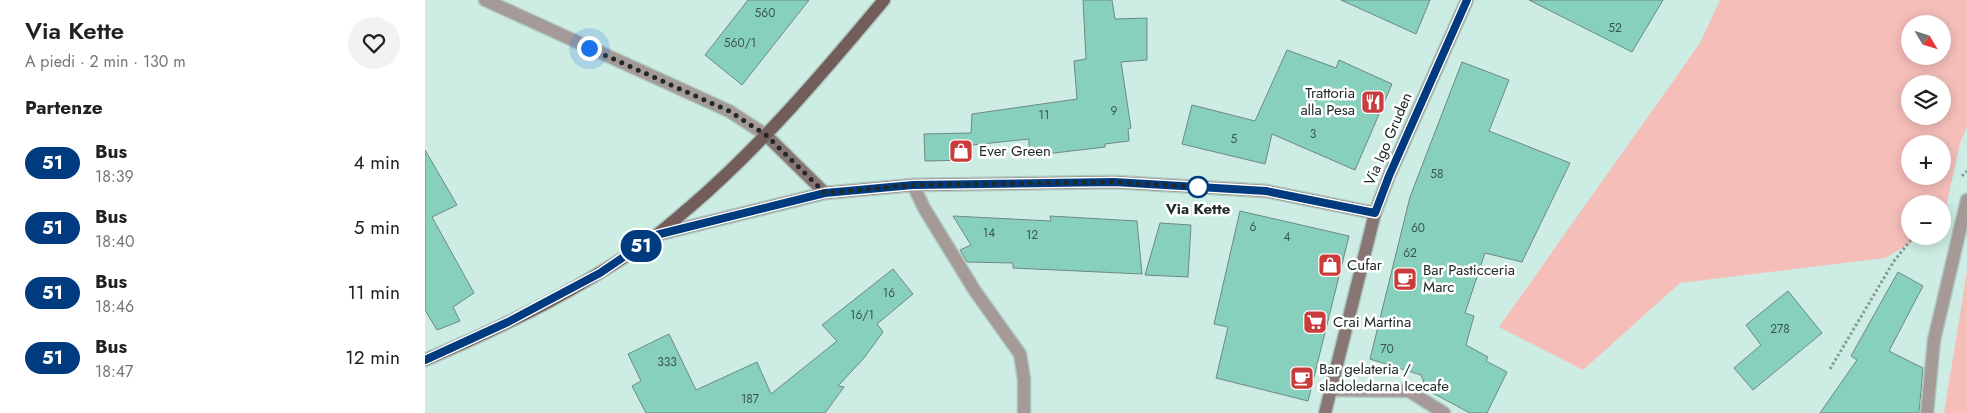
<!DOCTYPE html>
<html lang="it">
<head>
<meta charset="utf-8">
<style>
	:root { --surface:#fff; --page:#f2f2f2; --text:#202124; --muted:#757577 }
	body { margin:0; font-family:Jost,sans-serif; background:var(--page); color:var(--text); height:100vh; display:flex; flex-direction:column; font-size:19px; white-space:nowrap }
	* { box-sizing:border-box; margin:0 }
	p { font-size:16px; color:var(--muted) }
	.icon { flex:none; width:28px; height:28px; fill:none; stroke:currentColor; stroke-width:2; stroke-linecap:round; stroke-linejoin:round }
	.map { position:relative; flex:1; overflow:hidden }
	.sheet { display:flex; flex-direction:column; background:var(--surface); width:425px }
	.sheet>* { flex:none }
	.badge { padding:0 10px; border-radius:16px; font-size:18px; line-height:32px }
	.needle { width:32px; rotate:128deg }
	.buttons { position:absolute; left:1476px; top:15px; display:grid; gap:10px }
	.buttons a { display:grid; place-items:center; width:50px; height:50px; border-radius:50%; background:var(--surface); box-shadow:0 2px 12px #0003; font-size:25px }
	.you { position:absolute; width:25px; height:25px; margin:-12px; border:4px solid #fff; border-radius:50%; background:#1a73e8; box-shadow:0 0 0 8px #1a73e833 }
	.map>.badge { position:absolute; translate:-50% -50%; box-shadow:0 0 0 2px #fff }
	h2 { padding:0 25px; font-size:19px; line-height:45px }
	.round { display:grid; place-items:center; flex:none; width:52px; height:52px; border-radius:26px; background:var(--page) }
	.headline { display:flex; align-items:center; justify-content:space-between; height:85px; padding:0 25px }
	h1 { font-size:24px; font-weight:600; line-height:38px }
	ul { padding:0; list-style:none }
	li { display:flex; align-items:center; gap:15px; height:65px; padding:0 25px }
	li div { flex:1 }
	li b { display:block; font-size:19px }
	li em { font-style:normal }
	li .badge { min-width:55px; font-weight:700; text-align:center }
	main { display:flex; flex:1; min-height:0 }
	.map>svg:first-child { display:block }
	.green { fill:#f5beb9; fill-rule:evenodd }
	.building { fill:#87d0be; stroke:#6d8981 }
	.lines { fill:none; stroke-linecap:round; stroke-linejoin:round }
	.street-casing { stroke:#aec9c1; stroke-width:15 }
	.secondary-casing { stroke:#aec9c1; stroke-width:15 }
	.primary-casing { stroke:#aec9c1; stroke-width:15 }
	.path { stroke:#849a94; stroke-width:3; stroke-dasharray:2.5 2.5; stroke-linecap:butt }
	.street { stroke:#a69a98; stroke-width:12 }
	.secondary { stroke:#887674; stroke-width:12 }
	.primary { stroke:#725d5b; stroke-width:12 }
	.line-casing { stroke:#fff; stroke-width:11 }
	.line { stroke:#003b80; stroke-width:8 }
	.walk { stroke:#202b28; stroke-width:5; stroke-dasharray:0 9 }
	.stop-dot { fill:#fff; stroke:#003b80; stroke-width:2.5 }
	.labels { text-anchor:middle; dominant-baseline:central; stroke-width:5; stroke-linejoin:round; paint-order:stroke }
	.number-label { font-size:12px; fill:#3a544e }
	.poi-label { font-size:15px; fill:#202b28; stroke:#fff; text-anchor:start }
	.street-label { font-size:15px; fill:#202b28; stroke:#fff }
	.stop-label { font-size:15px; font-weight:bold; fill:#202b28; stroke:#fff }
</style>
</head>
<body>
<main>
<section class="sheet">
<div class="headline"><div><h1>Via Kette</h1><p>A piedi · 2 min · 130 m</p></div><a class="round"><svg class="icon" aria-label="heart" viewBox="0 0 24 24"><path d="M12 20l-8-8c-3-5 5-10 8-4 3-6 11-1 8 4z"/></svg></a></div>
<h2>Partenze</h2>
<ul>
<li><span class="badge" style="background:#003b80;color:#fff">51</span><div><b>Bus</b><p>18:39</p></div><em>4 min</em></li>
<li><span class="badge" style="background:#003b80;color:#fff">51</span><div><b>Bus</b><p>18:40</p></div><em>5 min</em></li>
<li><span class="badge" style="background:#003b80;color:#fff">51</span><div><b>Bus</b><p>18:46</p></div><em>11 min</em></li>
<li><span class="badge" style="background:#003b80;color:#fff">51</span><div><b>Bus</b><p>18:47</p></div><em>12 min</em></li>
</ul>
</section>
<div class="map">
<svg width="1542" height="413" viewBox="0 0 1542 413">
	<rect width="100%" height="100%" fill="#cdece3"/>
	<!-- green -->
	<g class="green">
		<path d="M1295 0H1542V127L1535 143 1518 220V204H1485V236H1497L1460 258 1255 283 1158 370 1074 327 1275 43ZM1485 24H1518V56H1485ZM1485 84H1518V116H1485ZM1485 144H1518V176H1485Z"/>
		<path d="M1542 271V413H1519Z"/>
	</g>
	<!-- building -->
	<g class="building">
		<path d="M323 0H384L317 85 280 55Z"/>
		<path d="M658 0H687L690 19 722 18V60L696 62 706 128 703 129 704 141 680 144V147L604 156V139L547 145 546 160 500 161 499 134 546 133 547 114 652 99 649 61 661 59Z"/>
		<path d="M916 0H1005L991 34Z"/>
		<path d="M1104 0H1238L1207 52Z"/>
		<path d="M862 50 911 68 914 60 967 84 930 170 847 134 840 164 757 144 767 105 830 121Z"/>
		<path d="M1037 62 1084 80 1064 131 1145 163 1097 262 1060 253 1040 313 1049 316 1041 345 1063 357 1061 361 1082 372 1062 413H1045L1002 390 996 375 945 359 985 197Z"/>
		<path d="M0 150 32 205 7 217 49 293 28 307 35 321 12 330 0 310Z"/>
		<path d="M815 211 924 236 883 401 791 378 803 327 789 324Z"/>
		<path d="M528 216 626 221 625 216 712 221 717 274 588 268V263L542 262 535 250 546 245Z"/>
		<path d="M735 223 766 225 763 277 720 275Z"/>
		<path d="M468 269 488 294 452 324 458 332 439 358 413 386 419 387 400 413H221L207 386 216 381 203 354 244 334 271 390 332 362 346 394 412 341 397 325Z"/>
		<path d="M1473 272 1498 286 1464 351 1498 368 1494 413H1395L1432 360 1426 356Z"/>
		<path d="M1363 291 1397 333 1328 390 1309 368 1336 345 1321 325Z"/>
	</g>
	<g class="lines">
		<!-- street casing -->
		<g class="street-casing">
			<g id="street">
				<path d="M60 0 304 111 341 135"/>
				<path d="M488 185 499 208 550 291 595 354 599 379V413"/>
				<path d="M907 390 984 391 1019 413"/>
				<path d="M1502 413 1509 340 1542 200"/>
			</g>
		</g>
		<!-- secondary casing -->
		<g class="secondary-casing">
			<g id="secondary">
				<path d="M341 135 400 193"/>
				<path d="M231 235 400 193 488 185 689 182 841 191 950 213"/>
				<path d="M900 413 950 213 964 176 1042 0"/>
			</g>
		</g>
		<!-- primary casing -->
		<g class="primary-casing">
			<path id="primary" d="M0 360C80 326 160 287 230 236 242 227 253 217 265 207 337 145 398 73 459 0"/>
		</g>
		<!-- path -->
		<g class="path">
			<path d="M1537 176 1542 171"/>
			<path d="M1405 369 1469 261 1489 236"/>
		</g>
		<!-- street -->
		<use href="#street" class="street"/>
		<!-- secondary -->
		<use href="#secondary" class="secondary"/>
		<!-- primary -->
		<use href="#primary" class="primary"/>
	</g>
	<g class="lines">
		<!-- line casing -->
		<g class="line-casing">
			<path id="line" d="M0 360 83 322 175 273 231 235 400 193 488 185 689 182 841 191 950 213 964 176 1042 0"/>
		</g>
		<!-- line -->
		<use href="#line" class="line"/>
		<!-- walk -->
		<path class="walk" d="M164 48 304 111 341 135 400 193 488 185 689 182 773 187"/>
	</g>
	<!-- icons -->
	<defs>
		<g id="restaurant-square" transform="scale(1.25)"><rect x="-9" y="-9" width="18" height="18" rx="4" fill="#ca3b3c" stroke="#fff"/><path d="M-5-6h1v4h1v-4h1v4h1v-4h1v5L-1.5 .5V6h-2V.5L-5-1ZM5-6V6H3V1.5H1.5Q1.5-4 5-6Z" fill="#fff"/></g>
		<g id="shop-square" transform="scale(1.25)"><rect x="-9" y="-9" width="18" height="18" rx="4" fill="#ca3b3c" stroke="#fff"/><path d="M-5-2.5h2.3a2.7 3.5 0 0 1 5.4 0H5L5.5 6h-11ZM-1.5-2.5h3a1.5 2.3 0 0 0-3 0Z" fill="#fff"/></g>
		<g id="cafe-square" transform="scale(1.25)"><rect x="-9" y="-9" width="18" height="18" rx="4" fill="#ca3b3c" stroke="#fff"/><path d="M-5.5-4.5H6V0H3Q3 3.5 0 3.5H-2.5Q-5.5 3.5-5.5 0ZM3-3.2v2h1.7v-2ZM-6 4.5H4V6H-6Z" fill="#fff"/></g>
		<g id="supermarket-square" transform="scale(1.25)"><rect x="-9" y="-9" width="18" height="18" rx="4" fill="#ca3b3c" stroke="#fff"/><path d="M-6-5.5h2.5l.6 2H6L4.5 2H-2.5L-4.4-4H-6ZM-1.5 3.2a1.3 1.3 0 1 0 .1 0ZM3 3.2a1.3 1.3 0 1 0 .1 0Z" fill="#fff"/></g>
	</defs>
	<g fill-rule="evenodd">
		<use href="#restaurant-square" x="948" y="102"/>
		<use href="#shop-square" x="536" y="151"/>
		<use href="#shop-square" x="905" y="265"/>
		<use href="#cafe-square" x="980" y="279"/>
		<use href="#supermarket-square" x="890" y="322"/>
		<use href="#cafe-square" x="877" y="378"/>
	</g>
	<!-- markers -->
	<circle class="stop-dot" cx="773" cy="187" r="10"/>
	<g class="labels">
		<!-- number labels -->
		<g class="number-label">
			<text x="340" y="13">560</text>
			<text x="1190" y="28">52</text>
			<text x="315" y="43">560/1</text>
			<text x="689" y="111">9</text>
			<text x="619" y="115">11</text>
			<text x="888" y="134">3</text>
			<text x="809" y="139">5</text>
			<text x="1012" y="174">58</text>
			<text x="828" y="227">6</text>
			<text x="993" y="228">60</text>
			<text x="564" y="233">14</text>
			<text x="607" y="235">12</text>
			<text x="862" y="237">4</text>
			<text x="985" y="253">62</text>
			<text x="464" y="293">16</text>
			<text x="437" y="315">16/1</text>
			<text x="1355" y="329">278</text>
			<text x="962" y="349">70</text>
			<text x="242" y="362">333</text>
			<text x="325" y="399">187</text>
		</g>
		<!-- poi labels -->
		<g class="poi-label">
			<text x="930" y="93" text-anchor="end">Trattoria<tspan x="930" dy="17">alla Pesa</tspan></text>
			<text x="554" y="151">Ever Green</text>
			<text x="922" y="265">Cufar</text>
			<text x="998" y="270">Bar Pasticceria<tspan x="998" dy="17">Marc</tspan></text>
			<text x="908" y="322">Crai Martina</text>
			<text x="894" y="369">Bar gelateria /<tspan x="894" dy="17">sladoledarna Icecafe</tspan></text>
		</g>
		<!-- street labels -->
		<g class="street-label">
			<text transform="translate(963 139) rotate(-67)">Via Igo Gruden</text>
		</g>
		<!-- stop labels -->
		<g class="stop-label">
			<text x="773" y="209">Via Kette</text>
		</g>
	</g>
</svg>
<div class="buttons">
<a><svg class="needle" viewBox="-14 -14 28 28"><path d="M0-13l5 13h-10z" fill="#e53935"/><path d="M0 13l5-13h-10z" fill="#757577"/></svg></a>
<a><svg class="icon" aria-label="layers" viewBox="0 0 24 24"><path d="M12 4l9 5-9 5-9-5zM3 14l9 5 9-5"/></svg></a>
<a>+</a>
<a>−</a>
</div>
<div class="you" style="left:164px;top:48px"></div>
<b class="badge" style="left:216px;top:246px;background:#003b80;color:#fff">51</b>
</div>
</main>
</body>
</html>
